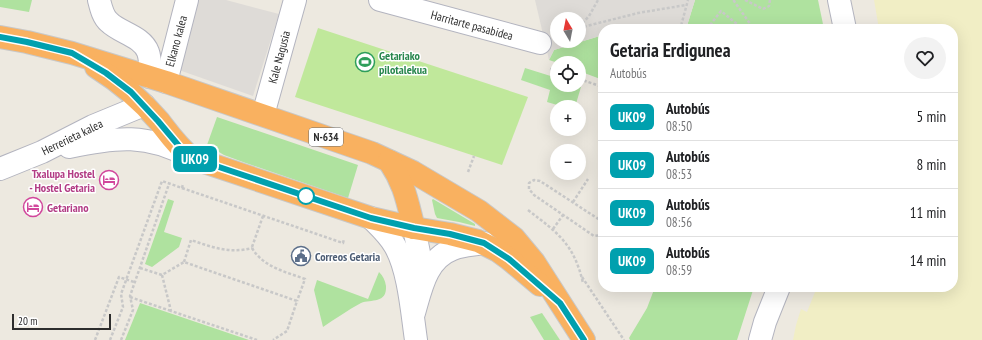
<!DOCTYPE html>
<html lang="es">
<head>
<meta charset="utf-8">
<style>
	:root { --surface:#fff; --page:#f2f2f2; --text:#202124; --muted:#757577; --line:#e0e0e0 }
	body { margin:0; font-family:"PT Sans Narrow",sans-serif; background:var(--page); color:var(--text); height:100vh; display:flex; flex-direction:column; font-size:15px; white-space:nowrap }
	* { box-sizing:border-box; margin:0 }
	p { font-size:13px; color:var(--muted) }
	.icon { flex:none; width:22px; height:22px; fill:none; stroke:currentColor; stroke-width:2; stroke-linecap:round; stroke-linejoin:round }
	.map { position:relative; flex:1; overflow:hidden }
	.sheet { position:absolute; left:598px; top:24px; width:360px; height:268px; display:flex; flex-direction:column; background:var(--surface); border-radius:16px; box-shadow:0 4px 16px #0002 }
	.sheet>* { flex:none }
	.badge { padding:0 8px; border-radius:6px; font-size:14px; line-height:26px }
	.needle { width:26px; rotate:350deg }
	.tools { position:absolute; left:550px; top:12px; display:grid; gap:8px }
	.tools a { display:grid; place-items:center; width:36px; height:36px; border-radius:50%; background:var(--surface); box-shadow:0 4px 16px #0002; font-size:20px }
	.scale { position:absolute; left:12px; bottom:10px; width:99px; box-sizing:border-box; padding-left:4px; border:2px solid #2d2d2d; border-top:0; font-size:11px; line-height:14px; white-space:nowrap; color:#2d2d2d; -webkit-text-stroke:3px #fff; paint-order:stroke }
	.map>.badge { position:absolute; translate:-50% -50%; box-shadow:0 0 0 2px #fff }
	.round { display:grid; place-items:center; flex:none; width:42px; height:42px; border-radius:21px; background:var(--page) }
	.headline { display:flex; align-items:center; justify-content:space-between; height:68px; padding:0 12px }
	h1 { font-size:19px; font-weight:800; line-height:30px }
	ul { padding:0; list-style:none }
	li { display:flex; align-items:center; gap:12px; height:48px; padding:0 12px; border-top:1px solid var(--line) }
	li div { flex:1 }
	li b { display:block; font-size:15px }
	li em { font-style:normal }
	li .badge { min-width:44px; font-weight:700; text-align:center }
	.map>svg:first-child { display:block }
	.green { fill:#afe29f }
	.sand { fill:#f1eec5 }
	.pitch { fill:#c0e89b }
	.plaza { fill:#dedbd7; fill-rule:evenodd }
	.lines { fill:none; stroke-linecap:round; stroke-linejoin:round }
	.minor-casing { stroke:#b3b4bf; stroke-width:24 }
	.highway-casing { stroke:#c8c8c8; stroke-width:24 }
	.path { stroke:#c8c8c8; stroke-width:2.5; stroke-dasharray:3 2; stroke-linecap:butt }
	.minor { stroke:#fff; stroke-width:22 }
	.highway { stroke:#f9b160; stroke-width:22 }
	.line-casing { stroke:#fff; stroke-width:9 }
	.line { stroke:#00a0ae; stroke-width:6 }
	.stop-dot { fill:#fff; stroke:#00a0ae; stroke-width:2 }
	.labels { text-anchor:middle; dominant-baseline:central; stroke-width:3; stroke-linejoin:round; paint-order:stroke }
	.shield { fill:#fff; stroke:#6c6c6c; stroke-width:1 }
	.shield-label { font-size:11px; font-weight:bold; fill:#2d2d2d }
	.street-label { font-size:12px; fill:#2d2d2d; stroke:#fff }
	.leisure-label { font-size:12px; font-weight:bold; fill:#27864d; stroke:#fff; text-anchor:start }
	.hotel-label { font-size:12px; font-weight:bold; fill:#b23c85; stroke:#fff; text-anchor:end }
	.service-label { font-size:12px; font-weight:bold; fill:#4e5e75; stroke:#fff; text-anchor:start }
</style>
</head>
<body>
<div class="map">
<svg width="982" height="340" viewBox="0 0 982 340">
	<rect width="100%" height="100%" fill="#ede9e0"/>
	<!-- green -->
	<g class="green">
		<path d="M0 0H32L29 12 0 7Z"/>
		<path d="M695 0H818L824 29H686Z"/>
		<path d="M603 35V80L579 71V63H558L549 60 554 50Z"/>
		<path d="M525 68 557 78V85H577L581 87 575 107H564L547 102 550 90 521 80Z"/>
		<path d="M217 117 358 165 348 198 243 162 224 155 207 145Z"/>
		<path d="M168 199 174 201 164 232 182 238 179 247 152 267 145 264Z"/>
		<path d="M433 199 475 224V226L459 222 437 218 435 214 432 200Z"/>
		<path d="M379 272C383 276 385 280 386 286 387 304 371 299 361 303 348 310 335 319 323 327L314 290 317 280 368 299Z"/>
		<path d="M655 287H754L737 340H630L629 338 647 308Z"/>
		<path d="M140 303 249 340H125Z"/>
		<path d="M542 313 560 340H544L530 317Z"/>
	</g>
	<!-- sand -->
	<path class="sand" d="M874 0H982V340H793L796 325 801 309 807 312 815 292 809 289 810 287H953V29H879Z"/>
	<!-- pitch -->
	<path class="pitch" d="M318 28 528 97 502 165 295 97Z"/>
	<!-- plaza -->
	<g class="plaza">
		<path d="M195 0H226L279 14 253 96 176 69Z"/>
		<path d="M535 0H695L686 29H663L648 24 628 29H603V35L554 50 549 60ZM557 19H579V41H557Z"/>
	</g>
	<g class="lines">
		<!-- minor casing -->
		<g class="minor-casing">
			<g id="minor">
				<path d="M99 0C101 8 103 17 109 22 120 33 142 36 148 52 151 60 150 68 150 77"/>
				<path d="M380 0 540 43"/>
				<path d="M839 0 845 29"/>
				<path d="M166 82 187 0"/>
				<path d="M263 115 295 0"/>
				<path d="M69 147C115 137 148 133 190 157"/>
				<path d="M0 169 42 152 93 126 144 105"/>
				<path d="M371 218C379 226 389 235 395 246 409 270 412 313 416 340"/>
				<path d="M414 228 420 258 417 285"/>
				<path d="M414 313C421 289 426 259 453 249 462 245 474 245 484 243"/>
				<path d="M760 340 765 322 779 287"/>
			</g>
		</g>
		<!-- highway casing -->
		<g class="highway-casing">
			<g id="highway">
				<path d="M0 37 27 42 72 53 166 82 372 153 413 172 479 211 514 238 534 262 584 340"/>
				<path d="M96 67C120 82 141 100 159 121 169 134 178 147 192 158L371 218 414 228 450 234 478 241 498 251 509 259 540 285"/>
				<path d="M389 161C405 185 407 201 414 228"/>
			</g>
		</g>
		<!-- path -->
		<g class="path">
			<path d="M734 0V1L753 28 751 29"/>
			<path d="M745 0 763 9 769 6 770 0"/>
			<path d="M579 27 589 16 598 0"/>
			<path d="M579 28 638 13 686 5"/>
			<path d="M684 29 681 26 688 0"/>
			<path d="M707 29 721 11 743 29"/>
			<path d="M550 69 557 71"/>
			<path d="M579 79 603 87"/>
			<path d="M468 172 474 156"/>
			<path d="M182 188 343 243 344 239"/>
			<path d="M573 202 588 179"/>
			<path d="M528 210C558 233 574 244 583 283"/>
			<path d="M603 222 540 181 534 180 529 183V189L534 195 594 236 603 235"/>
			<path d="M553 229 563 215"/>
			<path d="M252 247 263 216"/>
			<path d="M252 248C263 267 286 272 305 279L297 301"/>
			<path d="M184 262 191 240C211 247 230 254 252 248"/>
			<path d="M140 268 162 275 184 262 297 301 287 331 273 340"/>
			<path d="M162 275 171 311 257 340"/>
			<path d="M582 277 624 340"/>
			<path d="M130 297 171 311"/>
			<path d="M95 340 119 277 134 282"/>
			<path d="M110 340 123 307 121 294 162 181 182 188 183 184"/>
			<path d="M121 340 133 310 130 296 169 184"/>
		</g>
		<!-- minor -->
		<use href="#minor" class="minor"/>
		<!-- highway -->
		<use href="#highway" class="highway"/>
	</g>
	<g class="lines">
		<!-- line casing -->
		<g class="line-casing">
			<path id="line" d="M0 37 27 42 72 53 106 73 131 92 158 121 179 146 192 158 371 218 414 228 450 234 484 243 509 259 560 303 584 340"/>
		</g>
		<!-- line -->
		<use href="#line" class="line"/>
	</g>
	<!-- icons -->
	<defs>
		<g id="stadium-ring" transform="scale(1)"><circle r="9.5" fill="#fff" stroke="#2e9e5b" stroke-width="1.5"/><path d="M0-5a6.5 5 0 1 0 0 10a6.5 5 0 1 0 0-10ZM-3.5-1.8h7v3.6h-7Z" fill="#2e9e5b"/></g>
		<g id="hotel-ring" transform="scale(1)"><circle r="9.5" fill="#fff" stroke="#d1479c" stroke-width="1.5"/><path d="M-6-4.5h1.5V1H6V5H4.5V3h-9V5H-6ZM-4 0a1.8 1.8 0 1 1 3.6 0ZM.5 0V-2.5h3Q6-2.5 6 0Z" fill="#d1479c"/></g>
		<g id="civic-ring" transform="scale(1)"><circle r="9.5" fill="#fff" stroke="#5c6f8a" stroke-width="1.5"/><path d="M-.6-6.5H3V-4.5H.6V-3L4-1V1h2V6H-6V1h2V-1L-.6-3ZM-1.2 2.5V6h2.4V2.5Z" fill="#5c6f8a"/></g>
	</defs>
	<g fill-rule="evenodd">
		<use href="#stadium-ring" x="365" y="62"/>
		<use href="#hotel-ring" x="109" y="180"/>
		<use href="#hotel-ring" x="33" y="207"/>
		<use href="#civic-ring" x="301" y="256"/>
	</g>
	<!-- markers -->
	<circle class="stop-dot" cx="306" cy="196" r="8"/>
	<g class="labels">
		<!-- shield labels -->
		<rect class="shield" x="309" y="128" width="34" height="18" rx="3"/>
		<g class="shield-label">
			<text x="326" y="137">N-634</text>
		</g>
		<!-- street labels -->
		<g class="street-label">
			<text transform="translate(472 25) rotate(15)">Harritarte pasabidea</text>
			<text transform="translate(176 41) rotate(-75)">Elkano kalea</text>
			<text transform="translate(279 57) rotate(-75)">Kale Nagusia</text>
			<text transform="translate(72 137) rotate(-26)">Herrerieta kalea</text>
		</g>
		<!-- leisure labels -->
		<g class="leisure-label">
			<text x="379" y="55">Getariako<tspan x="379" dy="14">pilotalekua</tspan></text>
		</g>
		<!-- hotel labels -->
		<g class="hotel-label">
			<text x="95" y="173">Txalupa Hostel<tspan x="95" dy="14">- Hostel Getaria</tspan></text>
			<text x="47" y="207" text-anchor="start">Getariano</text>
		</g>
		<!-- service labels -->
		<g class="service-label">
			<text x="315" y="256">Correos Getaria</text>
		</g>
	</g>
</svg>
<div class="tools">
<a><svg class="needle" viewBox="-14 -14 28 28"><path d="M0-13l5 13h-10z" fill="#e53935"/><path d="M0 13l5-13h-10z" fill="#757577"/></svg></a>
<a><svg class="icon" aria-label="locate" viewBox="0 0 24 24"><circle cx="12" cy="12" r="6"/><path d="M12 2v4M12 18v4M2 12h4M18 12h4"/></svg></a>
<a>+</a>
<a>−</a>
</div>
<div class="scale">20 m</div>
<b class="badge" style="left:195px;top:159px;background:#00a0ae;color:#fff">UK09</b>
<section class="sheet">
<div class="headline"><div><h1>Getaria Erdigunea</h1><p>Autobús</p></div><a class="round"><svg class="icon" aria-label="heart" viewBox="0 0 24 24"><path d="M12 20l-8-8c-3-5 5-10 8-4 3-6 11-1 8 4z"/></svg></a></div>
<ul>
<li><span class="badge" style="background:#00a0ae;color:#fff">UK09</span><div><b>Autobús</b><p>08:50</p></div><em>5 min</em></li>
<li><span class="badge" style="background:#00a0ae;color:#fff">UK09</span><div><b>Autobús</b><p>08:53</p></div><em>8 min</em></li>
<li><span class="badge" style="background:#00a0ae;color:#fff">UK09</span><div><b>Autobús</b><p>08:56</p></div><em>11 min</em></li>
<li><span class="badge" style="background:#00a0ae;color:#fff">UK09</span><div><b>Autobús</b><p>08:59</p></div><em>14 min</em></li>
</ul>
</section>
</div>
</body>
</html>
